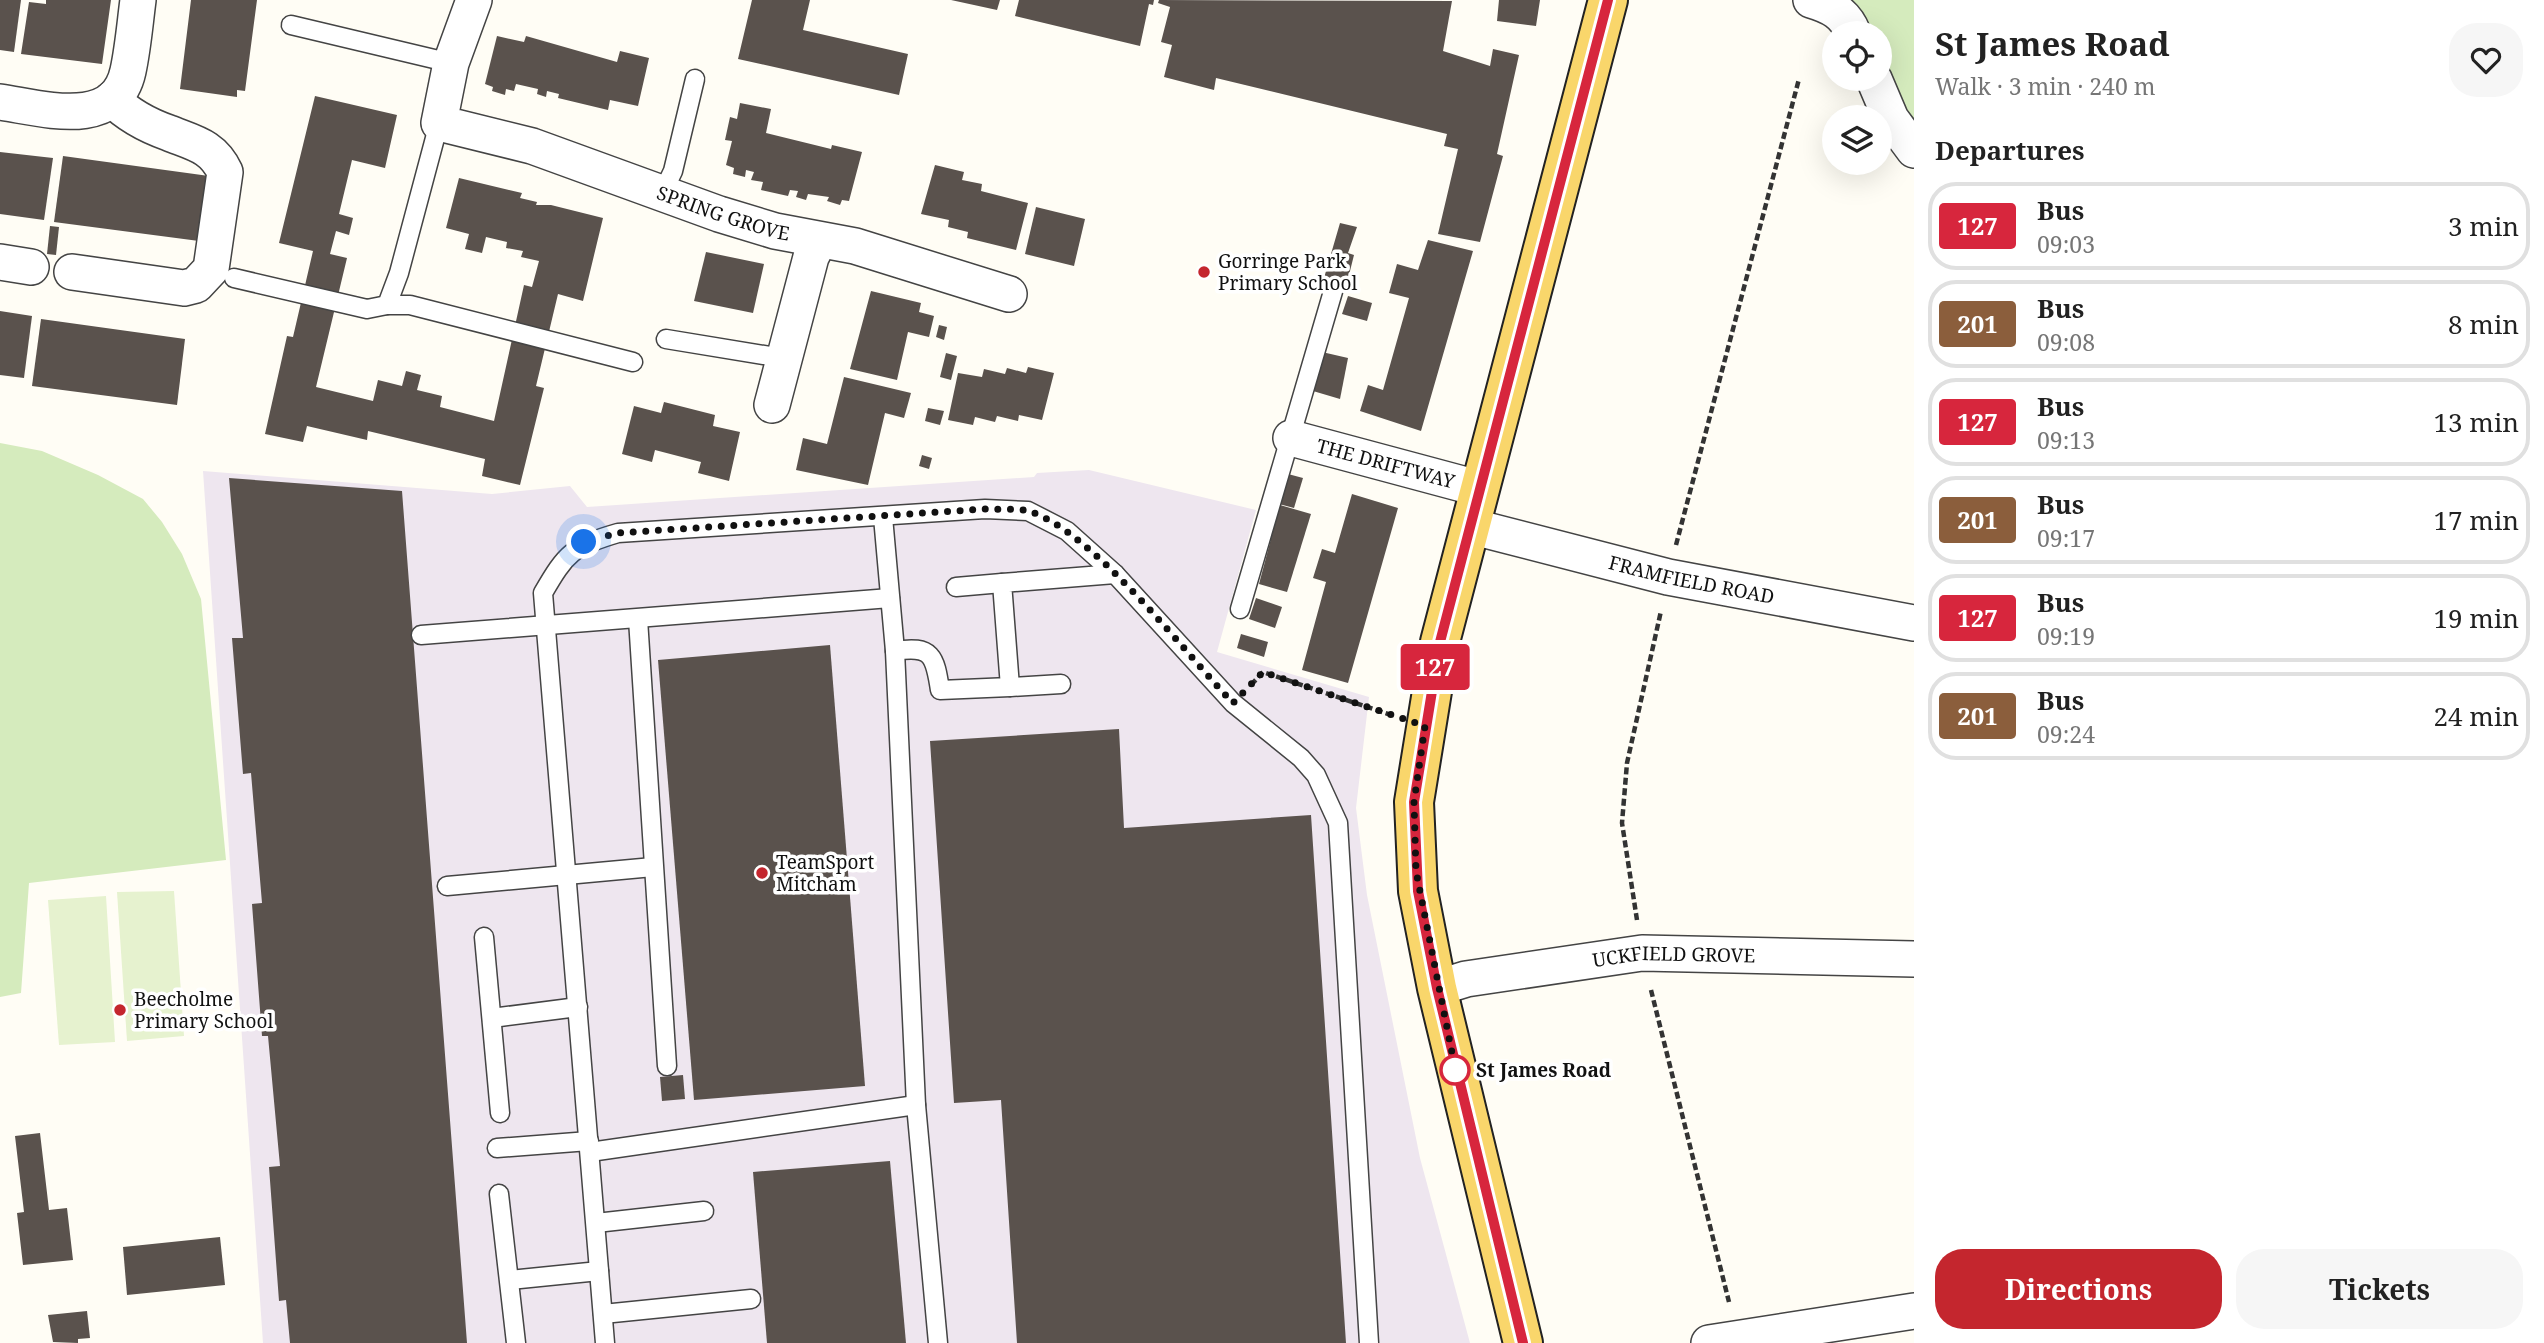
<!DOCTYPE html>
<html lang="en">
<head>
<meta charset="utf-8">
<style>
	:root { --surface:#fff; --page:#f6f6f6; --text:#222; --muted:#767676; --line:#e0e0e0; --accent:#c4262e }
	body { margin:0; font-family:"Noto Serif",serif; background:var(--page); color:var(--text); height:100vh; display:flex; flex-direction:column; font-size:26px; white-space:nowrap }
	* { box-sizing:border-box; margin:0 }
	p { font-size:23px; color:var(--muted) }
	.icon { flex:none; width:38px; height:38px; fill:none; stroke:currentColor; stroke-width:2; stroke-linecap:round; stroke-linejoin:round }
	.map { position:relative; flex:1; overflow:hidden }
	.sheet { display:flex; flex-direction:column; background:var(--surface); width:630px }
	.sheet>* { flex:none }
	.badge { padding:0 14px; border-radius:5px; font-size:24px; line-height:46px }
	.tools { position:absolute; left:1822px; top:21px; display:grid; gap:14px }
	.tools a { display:grid; place-items:center; width:70px; height:70px; border-radius:50%; background:var(--surface); box-shadow:0 7px 28px #0002; font-size:35px }
	.you { position:absolute; width:35px; height:35px; margin:-18px; border:5px solid #fff; border-radius:50%; background:#1a73e8; box-shadow:0 0 0 10px #1a73e833 }
	.map>.badge { position:absolute; translate:-50% -50%; box-shadow:0 0 0 4px #fff }
	h2 { padding:0 21px; font-size:26px; line-height:63px }
	.round { display:grid; place-items:center; flex:none; width:74px; height:74px; border-radius:28px; background:var(--page) }
	.headline { display:flex; align-items:center; justify-content:space-between; height:119px; padding:0 21px }
	h1 { font-size:33px; font-weight:700; line-height:52px }
	.action { display:flex; gap:14px; margin-top:auto; padding:14px 21px }
	.action a { flex:1; height:80px; border-radius:28px; background:var(--accent); color:#fff; font-size:28px; font-weight:700; line-height:80px; text-align:center }
	.action a+a { background:var(--page); color:var(--text) }
	ul { padding:0; list-style:none }
	li { display:flex; align-items:center; gap:21px; height:88px; margin:0 14px 10px; padding:0 7px; border:4px solid var(--line); border-radius:28px }
	li div { flex:1 }
	li b { display:block; font-size:26px }
	li em { font-style:normal }
	li .badge { min-width:77px; font-weight:700; text-align:center }
	main { display:flex; flex:1; min-height:0 }
	.map>svg:first-child { display:block }
	.industrial { fill:#eee6ef }
	.green { fill:#d5ebbd }
	.pitch { fill:#e6f2cf }
	.building { fill:#5a524d }
	.lines { fill:none; stroke-linecap:round; stroke-linejoin:round }
	.service-casing { stroke:#444; stroke-width:21 }
	.minor-casing { stroke:#444; stroke-width:38 }
	.primary-casing { stroke:#222; stroke-width:42 }
	.path { stroke:#333; stroke-width:4.5; stroke-dasharray:7 3.5; stroke-linecap:butt }
	.service { stroke:#fff; stroke-width:18 }
	.minor { stroke:#fff; stroke-width:35 }
	.primary { stroke:#f9d66b; stroke-width:38 }
	.line-casing { stroke:#fff; stroke-width:16 }
	.line { stroke:#d7263d; stroke-width:10 }
	.walk { stroke:#111; stroke-width:7; stroke-dasharray:0 12.6 }
	.poi-dot { fill:#c4262e; stroke:#fff; stroke-width:2.5 }
	.stop-dot { fill:#fff; stroke:#d7263d; stroke-width:3.5 }
	.labels { text-anchor:middle; dominant-baseline:central; stroke-width:7; stroke-linejoin:round; paint-order:stroke }
	.street-label { font-size:19px; fill:#111; stroke:#fff }
	.poi-label { font-size:19px; fill:#111; stroke:#fff; text-anchor:start }
	.stop-label { font-size:19px; font-weight:bold; fill:#111; stroke:#fff; text-anchor:start }
</style>
</head>
<body>
<main>
<div class="map">
<svg width="1914" height="1343" viewBox="0 0 1914 1343">
	<rect width="100%" height="100%" fill="#fffdf5"/>
	<!-- industrial -->
	<path class="industrial" d="M1089 470 1256 510 1217 652 1369 697 1356 808 1367 895 1420 1158 1470 1343H263L203 471 492 494 570 486 587 507 1034 477 1037 473Z"/>
	<!-- green -->
	<g class="green">
		<path d="M1847 0H1914V126L1880 50V33H1872L1862 12Z"/>
		<path d="M0 443 42 451 98 475 143 499 162 522 182 554 201 599 226 860 29 883 21 993 0 997Z"/>
	</g>
	<!-- pitch -->
	<g class="pitch">
		<path d="M174 891 184 1036 127 1041 117 892Z"/>
		<path d="M106 896 115 1042 59 1045 48 900Z"/>
	</g>
	<!-- building -->
	<g class="building">
		<path d="M0 0H21L14 52 0 50Z"/>
		<path d="M46 0H111L102 64 21 54 29 2 46 4Z"/>
		<path d="M191 0H257L245 91 237 90V97L180 89Z"/>
		<path d="M752 0H810L803 30 908 54 899 95 738 59Z"/>
		<path d="M951 0H1000L997 10Z"/>
		<path d="M1019 0H1154L1153 5 1149 4 1140 46 1015 16Z"/>
		<path d="M1159 0 1452 1 1443 51 1490 66 1493 49 1519 55 1497 154 1503 156 1480 242 1438 234 1458 149 1444 146 1447 134 1216 78 1214 90 1164 77 1172 45 1161 42 1170 7 1158 3Z"/>
		<path d="M1499 0H1540L1536 26 1497 21Z"/>
		<path d="M497 36 524 42 526 36 617 62 620 51 649 58 638 106 610 100 608 110 558 98 559 94 547 91 546 97 537 94 538 89 516 84 514 91 506 89 505 95 492 91 493 87 485 84Z"/>
		<path d="M315 96 397 115 385 168 352 160 339 214 353 218 349 235 336 231 330 254 347 258 316 387 373 401 378 380 402 386 406 371 421 375 417 390 442 396 440 407 494 421 524 285 532 287 539 261 521 257 523 251 506 248 507 242 486 237 482 253 465 249 469 234 446 228 459 178 522 193 520 198 537 202 536 205H551L603 218 583 301 558 294 536 386 544 388 520 485 482 476 485 459 368 431 367 440 307 426 303 442 265 434 287 336 293 337 313 251 279 243Z"/>
		<path d="M740 103 771 109 766 133 831 149 832 145 862 152 849 201 842 200 840 205 827 201 829 197 808 194 806 200 796 197 798 191 790 190 788 196 761 190 763 182 751 180 754 172 746 170 745 177 733 174 734 168 726 165 732 141 725 140 730 117 737 119Z"/>
		<path d="M0 152 53 158 44 220 0 214Z"/>
		<path d="M63 156 209 176 199 241 54 222Z"/>
		<path d="M935 165 964 172 962 180 982 184 981 191 1028 203 1016 250 967 238 968 232 948 227 949 220 921 214Z"/>
		<path d="M1036 207 1085 219 1074 266 1025 254Z"/>
		<path d="M1340 223 1357 227 1348 253 1354 255 1347 283 1324 278Z"/>
		<path d="M50 226 59 227 56 255 47 254Z"/>
		<path d="M1428 240 1473 251 1421 431 1360 411 1368 385 1383 390 1409 298 1389 293 1397 264 1418 270Z"/>
		<path d="M706 252 764 264 753 313 694 301Z"/>
		<path d="M871 291 921 303 919 312 934 316 929 337 908 332 897 380 850 369Z"/>
		<path d="M1348 296 1372 303 1367 321 1342 314Z"/>
		<path d="M0 311 32 316 24 378 0 375Z"/>
		<path d="M41 319 185 339 177 405 32 386Z"/>
		<path d="M939 325 947 327 944 340 936 337Z"/>
		<path d="M1322 352 1348 358 1340 399 1313 391Z"/>
		<path d="M946 353 957 356 951 380 940 377Z"/>
		<path d="M1028 367 1054 373 1042 420 1019 415 1018 421 997 416 995 422 975 417 973 425 948 420 958 373 982 377 984 369 1005 374 1007 368 1026 373Z"/>
		<path d="M844 377 911 393 904 418 885 413 868 485 796 470 803 438 827 444Z"/>
		<path d="M664 402 715 415 713 426 740 432 729 481 698 473 701 462 655 450 652 462 622 454 634 406 661 413Z"/>
		<path d="M928 408 944 411 940 425 925 421Z"/>
		<path d="M922 455 932 458 929 469 919 466Z"/>
		<path d="M1288 474 1303 478 1294 508 1279 504Z"/>
		<path d="M229 478 402 491 467 1343H290L286 1300 279 1301 269 1167 280 1166 268 1036H262L252 904 262 903 251 773 243 774 232 638H243Z"/>
		<path d="M1352 494 1398 508 1348 683 1302 670 1326 582 1313 578 1322 549 1335 553Z"/>
		<path d="M1280 505 1311 514 1287 592 1259 584Z"/>
		<path d="M1256 598 1282 607 1275 628 1249 619Z"/>
		<path d="M1241 634 1268 642 1264 657 1237 648Z"/>
		<path d="M830 645 865 1086 694 1100 658 660Z"/>
		<path d="M1119 729 1124 828 1311 815 1346 1343H1017L1001 1100 954 1103 930 741Z"/>
		<path d="M683 1075 685 1099 662 1101 660 1077Z"/>
		<path d="M40 1133 49 1210 67 1208 73 1260 23 1265 17 1213 24 1212 15 1136Z"/>
		<path d="M890 1161 906 1343H767L753 1172Z"/>
		<path d="M220 1237 225 1285 127 1295 123 1247Z"/>
		<path d="M87 1311 90 1338 78 1339V1343L53 1342 48 1315Z"/>
	</g>
	<g class="lines">
		<!-- service casing -->
		<g class="service-casing">
			<g id="service">
				<path d="M291 25 451 63"/>
				<path d="M662 194 673 171 695 79"/>
				<path d="M234 278 367 309 387 305 399 273 439 123"/>
				<path d="M387 305H410L633 362"/>
				<path d="M666 339 782 358"/>
				<path d="M883 517 895 651 916 1105 938 1343"/>
				<path d="M956 587 1002 583"/>
				<path d="M1240 609 1334 288"/>
				<path d="M638 619 667 1066"/>
				<path d="M421 635 890 598"/>
				<path d="M895 651C932 645 935 656 940 690L1010 687 1002 583 1115 574"/>
				<path d="M1010 687 1061 684"/>
				<path d="M447 886 653 867"/>
				<path d="M484 937 500 1113"/>
				<path d="M492 1018 578 1007"/>
				<path d="M497 1148 589 1141"/>
				<path d="M590 1152 916 1105"/>
				<path d="M499 1194 516 1343"/>
				<path d="M596 1223 704 1211"/>
				<path d="M510 1280 599 1271"/>
				<path d="M603 1314 751 1299"/>
				<path d="M605 1343 543 593C566 553 573 546 618 533L985 509 1028 511 1067 531 1115 574 1233 703 1301 758 1316 775 1338 823 1369 1343"/>
			</g>
		</g>
		<!-- minor casing -->
		<g class="minor-casing">
			<g id="minor">
				<path id="s1" d="M474 0 451 63 439 123 532 146 719 214 775 231 855 246 1009 294"/>
				<path d="M1811 0C1831 6 1845 13 1853 33"/>
				<path d="M1874 79 1891 119 1914 150"/>
				<path d="M0 102C42 108 115 131 128 71 133 48 135 23 138 0"/>
				<path d="M0 262 31 267"/>
				<path d="M72 272 184 288 196 285 211 269 225 172C213 146 194 143 169 133 149 126 127 114 112 99"/>
				<path d="M772 405 811 257 819 241"/>
				<path id="s2" d="M1291 438 1481 489"/>
				<path id="s3" d="M1470 526 1668 577 1914 623"/>
				<path id="s4" d="M1437 988 1466 979 1642 953 1914 959"/>
				<path d="M1709 1343 1914 1311"/>
			</g>
		</g>
		<!-- primary casing -->
		<g class="primary-casing">
			<path id="primary" d="M1523 1343 1437 988 1418 891 1414 802 1440 642 1608 0"/>
		</g>
		<!-- path -->
		<g class="path">
			<path d="M1676 545 1799 79"/>
			<path d="M1251 685 1263 672 1391 715"/>
			<path d="M1637 920 1622 823 1627 763 1661 611"/>
			<path d="M1651 990 1729 1302"/>
		</g>
		<!-- service -->
		<use href="#service" class="service"/>
		<!-- minor -->
		<use href="#minor" class="minor"/>
		<!-- primary -->
		<use href="#primary" class="primary"/>
	</g>
	<g class="lines">
		<!-- line casing -->
		<g class="line-casing">
			<path id="line" d="M1523 1343 1437 988 1418 891 1414 802 1440 642 1608 0"/>
		</g>
		<!-- line -->
		<use href="#line" class="line"/>
		<!-- walk -->
		<path class="walk" d="M584 542 618 533 985 509C998 510 1015 508 1028 511 1091 529 1185 653 1233 703L1263 672 1425 726 1414 802 1416 871 1456 1073 1455 1070"/>
	</g>
	<!-- markers -->
	<g class="poi-dot">
		<circle cx="1204" cy="272" r="7"/>
		<circle cx="762" cy="873" r="7"/>
		<circle cx="120" cy="1010" r="7"/>
	</g>
	<circle class="stop-dot" cx="1455" cy="1070" r="14"/>
	<g class="labels">
		<!-- street labels -->
		<g class="street-label">
			<text stroke="none"><textPath href="#s1" startOffset="427">SPRING GROVE</textPath></text>
			<text stroke="none"><textPath href="#s2" startOffset="98">THE DRIFTWAY</textPath></text>
			<text stroke="none"><textPath href="#s3" startOffset="228">FRAMFIELD ROAD</textPath></text>
			<text stroke="none"><textPath href="#s4" startOffset="240">UCKFIELD GROVE</textPath></text>
		</g>
		<!-- poi labels -->
		<g class="poi-label">
			<text x="1218" y="261">Gorringe Park<tspan x="1218" dy="22">Primary School</tspan></text>
			<text x="776" y="862">TeamSport<tspan x="776" dy="22">Mitcham</tspan></text>
			<text x="134" y="999">Beecholme<tspan x="134" dy="22">Primary School</tspan></text>
		</g>
		<!-- stop labels -->
		<g class="stop-label">
			<text x="1476" y="1070">St James Road</text>
		</g>
	</g>
</svg>
<div class="tools">
<a><svg class="icon" aria-label="locate" viewBox="0 0 24 24"><circle cx="12" cy="12" r="6"/><path d="M12 2v4M12 18v4M2 12h4M18 12h4"/></svg></a>
<a><svg class="icon" aria-label="layers" viewBox="0 0 24 24"><path d="M12 4l9 5-9 5-9-5zM3 14l9 5 9-5"/></svg></a>
</div>
<div class="you" style="left:584px;top:542px"></div>
<b class="badge" style="left:1435px;top:667px;background:#d7263d;color:#fff">127</b>
</div>
<section class="sheet">
<div class="headline"><div><h1>St James Road</h1><p>Walk · 3 min · 240 m</p></div><a class="round"><svg class="icon" aria-label="heart" viewBox="0 0 24 24"><path d="M12 20l-8-8c-3-5 5-10 8-4 3-6 11-1 8 4z"/></svg></a></div>
<h2>Departures</h2>
<ul>
<li><span class="badge" style="background:#d7263d;color:#fff">127</span><div><b>Bus</b><p>09:03</p></div><em>3 min</em></li>
<li><span class="badge" style="background:#8b5e3c;color:#fff">201</span><div><b>Bus</b><p>09:08</p></div><em>8 min</em></li>
<li><span class="badge" style="background:#d7263d;color:#fff">127</span><div><b>Bus</b><p>09:13</p></div><em>13 min</em></li>
<li><span class="badge" style="background:#8b5e3c;color:#fff">201</span><div><b>Bus</b><p>09:17</p></div><em>17 min</em></li>
<li><span class="badge" style="background:#d7263d;color:#fff">127</span><div><b>Bus</b><p>09:19</p></div><em>19 min</em></li>
<li><span class="badge" style="background:#8b5e3c;color:#fff">201</span><div><b>Bus</b><p>09:24</p></div><em>24 min</em></li>
</ul>
<div class="action"><a>Directions</a><a>Tickets</a></div>
</section>
</main>
</body>
</html>
